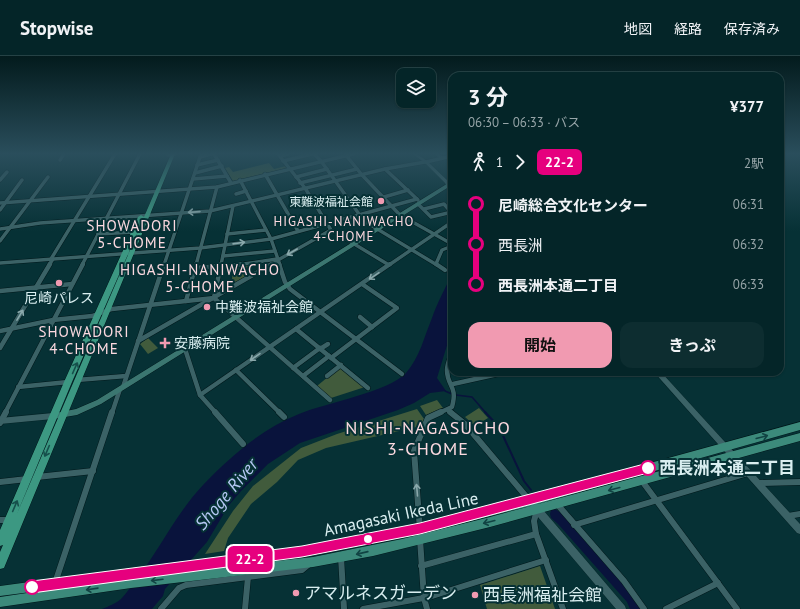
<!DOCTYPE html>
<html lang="ja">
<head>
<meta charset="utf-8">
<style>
	:root { --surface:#042528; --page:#0d2d30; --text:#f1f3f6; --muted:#97a5a8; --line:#254245; --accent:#f19ab1 }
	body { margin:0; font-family:"PT Sans","Noto Sans JP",sans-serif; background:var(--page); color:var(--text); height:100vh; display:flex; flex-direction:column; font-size:15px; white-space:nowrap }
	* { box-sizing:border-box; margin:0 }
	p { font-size:13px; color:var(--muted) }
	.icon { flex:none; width:22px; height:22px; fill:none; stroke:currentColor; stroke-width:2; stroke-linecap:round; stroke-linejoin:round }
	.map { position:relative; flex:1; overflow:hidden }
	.drawer { position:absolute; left:448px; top:16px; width:336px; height:304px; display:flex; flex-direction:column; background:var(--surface); border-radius:12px; box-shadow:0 1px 3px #0004,0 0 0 1px var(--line) }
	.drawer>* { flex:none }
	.badge { padding:0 8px; border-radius:6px; font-size:14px; line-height:26px }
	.fabs { position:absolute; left:396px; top:12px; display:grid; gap:8px }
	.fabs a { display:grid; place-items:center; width:40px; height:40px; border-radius:8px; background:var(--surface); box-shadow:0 1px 3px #0004,0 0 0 1px var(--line); font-size:20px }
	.map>.badge { position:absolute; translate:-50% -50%; box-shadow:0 0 0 2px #fff }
	.legs { display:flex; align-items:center; gap:6px; height:44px; padding:0 20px; font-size:13px }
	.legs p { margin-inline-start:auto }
	.headline { display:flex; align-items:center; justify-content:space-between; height:68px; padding:0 20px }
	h1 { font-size:22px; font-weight:700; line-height:30px }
	.button { display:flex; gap:8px; margin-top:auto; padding:8px 20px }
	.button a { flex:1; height:46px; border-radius:12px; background:var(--accent); color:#111; font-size:16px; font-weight:700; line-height:46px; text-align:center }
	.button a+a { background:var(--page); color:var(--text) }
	ul { padding:0 20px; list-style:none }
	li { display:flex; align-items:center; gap:14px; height:40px; font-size:15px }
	li i { display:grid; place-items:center; width:6px; height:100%; margin:0 5px; background:currentColor }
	li i::after { content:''; width:10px; height:10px; margin:-5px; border:3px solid; border-radius:50%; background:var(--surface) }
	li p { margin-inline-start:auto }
	li:first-child i { background:linear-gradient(#0000 50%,currentColor 0) }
	li:last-child i { background:linear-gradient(currentColor 50%,#0000 0) }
	header { display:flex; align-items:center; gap:24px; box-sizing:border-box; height:56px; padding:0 20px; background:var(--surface); border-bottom:1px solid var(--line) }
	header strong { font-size:19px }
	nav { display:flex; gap:22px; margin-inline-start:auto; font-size:14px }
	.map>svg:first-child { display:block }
	.green { fill:#415b3c }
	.water { fill:#09133c }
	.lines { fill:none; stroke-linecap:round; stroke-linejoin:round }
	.stream-far1 { stroke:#09133c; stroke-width:1.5 }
	.stream { stroke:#09133c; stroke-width:2 }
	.river { fill:#09133c; fill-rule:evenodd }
	.minor-far2-casing { stroke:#00181b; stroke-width:4.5 }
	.minor-far1-casing { stroke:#00181b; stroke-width:5.5 }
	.minor-casing { stroke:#00181b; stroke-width:7 }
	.tertiary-casing { stroke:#00181b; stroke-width:0.5 }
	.secondary-casing { stroke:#00181b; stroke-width:1 }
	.primary-casing { stroke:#00181b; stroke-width:1 }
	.trunk-casing { stroke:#00181b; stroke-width:1 }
	.minor-far2 { stroke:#3b6266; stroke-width:3.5 }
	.minor-far1 { stroke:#3b6266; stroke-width:4.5 }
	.minor { stroke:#3b6266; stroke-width:6 }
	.tertiary { fill:#3b6266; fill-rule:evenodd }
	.secondary { fill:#3b7670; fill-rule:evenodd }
	.primary { fill:#3c8a7b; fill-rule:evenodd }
	.trunk { fill:#3c9882; fill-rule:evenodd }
	.oneway { stroke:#8aa8ab }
	.oneway2 { stroke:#16504c }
	.oneway3 { stroke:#114343 }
	.line-1 { fill:#e6007e; stroke:#fff }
	.poi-dot { fill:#f19ab1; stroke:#063135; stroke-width:1.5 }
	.stop-1-dot { fill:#fff; stroke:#e6007e; stroke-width:2 }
	.labels { text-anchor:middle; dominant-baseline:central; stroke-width:4; stroke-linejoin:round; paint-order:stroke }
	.far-poi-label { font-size:12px; fill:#d9eef0; stroke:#063135; text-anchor:end }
	.far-neighbourhood-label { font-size:13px; letter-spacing:1px; fill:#fcd9e0; stroke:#063135 }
	.poi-label { font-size:14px; fill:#d9eef0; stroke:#063135; text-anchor:start }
	.neighbourhood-label { font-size:15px; letter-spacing:1px; fill:#fcd9e0; stroke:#063135 }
	.near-stop-label { font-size:17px; font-weight:bold; fill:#d9eef0; stroke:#063135; text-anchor:start }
	.near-street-label { font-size:17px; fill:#d9eef0; stroke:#063135 }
	.near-poi-label { font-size:17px; fill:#d9eef0; stroke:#063135; text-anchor:start }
	.near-neighbourhood-label { font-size:18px; letter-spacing:1px; fill:#fcd9e0; stroke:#063135 }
	.near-water-label { font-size:18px; font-style:italic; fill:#b5c7f3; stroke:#063135 }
</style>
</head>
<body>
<header>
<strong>Stopwise</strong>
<nav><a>地図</a><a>経路</a><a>保存済み</a></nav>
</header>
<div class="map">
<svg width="800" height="553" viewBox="0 0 800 553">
	<rect width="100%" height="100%" fill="#063135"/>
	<!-- green -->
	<g class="green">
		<path d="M269 107 274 113 286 110 287 112 233 125 225 112 229 111 233 116Z"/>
		<path d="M249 209 250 214 253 217 237 227 232 223 233 212Z"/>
		<path d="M148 282 158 292 148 298 140 288Z"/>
		<path d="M340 311 365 331 331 342 317 330Z"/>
		<path d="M437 344 443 352 426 359 420 350Z"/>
		<path d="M479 352 488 362 475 370 465 361Z"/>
		<path d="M417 353 424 363 421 370 326 392 298 404 277 426 251 448 228 482 224 495 205 498 233 455 253 430 301 392 337 378Z"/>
		<path d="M540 510 555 553H487L480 529Z"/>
	</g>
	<!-- water -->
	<path class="water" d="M452 218V273L437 322 446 335 430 337 414 347 398 354 300 387 268 408 241 435 229 449 207 486 165 533 163 540 152 553H102C109 550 115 548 121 543 126 538 131 530 136 524 160 493 177 456 204 428 232 399 262 373 299 358 325 347 388 336 406 317 420 301 424 281 432 262 437 247 445 233 452 218Z"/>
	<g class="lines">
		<!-- stream-far1 -->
		<g class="stream-far1">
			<path d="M445 335 452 338"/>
			<path d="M456 339 472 341 486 357"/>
		</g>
		<!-- stream -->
		<path class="stream" d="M485 356 499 371 524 425 531 434"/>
		<!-- river -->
		<path class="river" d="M555 453 566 460 635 538 643 553H630L627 546 558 468 551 462 550 458 551 454Z"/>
		<!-- minor-far2 casing -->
		<g class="minor-far2-casing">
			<g id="minor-far2">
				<path d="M214 98 231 127"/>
				<path d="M278 98 305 132 331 174 389 209"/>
				<path d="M314 98 321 105 364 165 437 209"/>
				<path d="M345 98 362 119 400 159 452 188"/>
				<path d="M437 98 442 102"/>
				<path d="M168 99 175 98"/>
				<path d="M280 100 288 98"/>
				<path d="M200 101 211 98"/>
				<path d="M60 104 64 98"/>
				<path d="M283 105 312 98"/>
				<path d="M426 106 452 100"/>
				<path d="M197 109 218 104"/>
				<path d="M385 113 418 144"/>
				<path d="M195 117 222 110"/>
				<path d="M265 118 298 175"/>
				<path d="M296 121 327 113"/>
				<path d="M193 123 227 120"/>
				<path d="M0 124 7 116"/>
				<path d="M240 124 271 183 280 209"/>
				<path d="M300 127 357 113"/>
				<path d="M236 138 246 135"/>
				<path d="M384 141 408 134"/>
				<path d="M0 147 217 131 353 98"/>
				<path d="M418 148 431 161 452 156"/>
				<path d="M424 153 444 148 451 156"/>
				<path d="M0 154 22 124"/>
				<path d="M0 173 40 167 210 155 385 113 425 106"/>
				<path d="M98 178 135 176"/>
				<path d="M227 178 266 174"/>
				<path d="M0 185 48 121"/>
				<path d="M223 200 275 195"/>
				<path d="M51 203 115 98"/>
				<path d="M278 204 331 174"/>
				<path d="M0 207 200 192 271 183 417 143"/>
				<path d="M436 208 442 194 452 190"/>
				<path d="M49 209 53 203"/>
				<path d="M82 209 140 98"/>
				<path d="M164 209 201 98"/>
				<path d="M196 209 217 131"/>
				<path d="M221 209 233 150"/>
				<path d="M237 209 277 203"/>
				<path d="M270 209 278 205"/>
				<path d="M389 209 452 166"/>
			</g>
		</g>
		<!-- minor-far1 casing -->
		<g class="minor-far1-casing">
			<g id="minor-far1">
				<path d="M279 208 285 226 290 233 402 318"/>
				<path d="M436 208 445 214"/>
				<path d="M195 212 221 210"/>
				<path d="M220 212 243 208"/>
				<path d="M0 235 72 228"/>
				<path d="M214 242 221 208"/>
				<path d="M186 245 196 208"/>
				<path d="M360 261 372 271"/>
				<path d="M296 273 368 332"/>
				<path d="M0 275 53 264 92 260 112 253 214 242 330 344"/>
				<path d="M138 285 272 208"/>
				<path d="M0 292 50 208"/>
				<path d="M185 293 200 339 216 357"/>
				<path d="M320 293 328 288"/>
				<path d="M331 302 397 252 362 228"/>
				<path d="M293 312 320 292"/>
				<path d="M236 314 280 357"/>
				<path d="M303 320 329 300"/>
				<path d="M327 320 341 309"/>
				<path d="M77 324 126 320"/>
				<path d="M453 328 507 316"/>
				<path d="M18 331 68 326"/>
				<path d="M123 331 164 208"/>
				<path d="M200 339 390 208"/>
				<path d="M448 354 452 357"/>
				<path d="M5 357 83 208"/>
				<path d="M112 357 120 333"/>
				<path d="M439 357 452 351C458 329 447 331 447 314 447 308 450 302 452 296"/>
			</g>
		</g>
		<!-- minor casing -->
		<g class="minor-casing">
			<g id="minor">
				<path d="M215 356 243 388"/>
				<path d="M279 356 284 361"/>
				<path d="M450 356 465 368 530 445"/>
				<path d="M0 367 6 356"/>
				<path d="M37 421 93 415"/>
				<path d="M642 425 737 553"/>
				<path d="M0 426 27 423"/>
				<path d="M758 427 800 426"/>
				<path d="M557 448 624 525 644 553"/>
				<path d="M537 454 534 465 536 478 563 553"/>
				<path d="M788 460 800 458"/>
				<path d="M0 464H9"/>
				<path d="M574 469 748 417"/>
				<path d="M420 474 414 395 428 362 441 356"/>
				<path d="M420 483 424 542 427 553"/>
				<path d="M341 501 344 553"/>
				<path d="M421 510 536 478"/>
				<path d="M55 527 112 356"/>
				<path d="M161 553 179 532 186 529 302 514 308 509"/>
				<path d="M245 553 248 521"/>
				<path d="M363 553 429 541 546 504"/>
				<path d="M666 553 718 527"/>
			</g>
		</g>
		<!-- tertiary casing -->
		<g class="tertiary-casing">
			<g id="tertiary">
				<path d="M413 98H417L427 105 448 125 452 132V137L450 136 445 127 425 107Z"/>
				<path d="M654 316H661L800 468V478L797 477Z"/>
				<path d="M53 357 55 358 56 360 55 362 53 363 0 368V362Z"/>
				<path d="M535 447 538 448 625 550 626 553H616L532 454 531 451 532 448Z"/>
			</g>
		</g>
		<!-- secondary casing -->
		<g class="secondary-casing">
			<path id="secondary" d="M450 126H452V129L101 348 77 359 53 363 51 362 50 360 51 358 76 353 97 344Z"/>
		</g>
		<!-- primary casing -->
		<g class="primary-casing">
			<path id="primary" d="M800 366V374L530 450 420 478 302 501 178 516 313 501 402 483 490 461 800 377V385L490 471 373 500 313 511 131 532 0 551V541L54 533 0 540V530L140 511 302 491 420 468 530 440Z"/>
		</g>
		<!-- trunk casing -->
		<g class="trunk-casing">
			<path id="trunk" d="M171 98H175L4 512 0 513V496L3 489 0 490V474L64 326 138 161 141 159 144 161ZM143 164 16 460 72 326Z"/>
		</g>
		<!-- minor-far2 -->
		<use href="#minor-far2" class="minor-far2"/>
		<!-- minor-far1 -->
		<use href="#minor-far1" class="minor-far1"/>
		<!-- minor -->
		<use href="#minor" class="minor"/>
		<!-- tertiary -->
		<use href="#tertiary" class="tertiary"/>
		<!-- secondary -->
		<use href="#secondary" class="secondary"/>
		<!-- primary -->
		<use href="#primary" class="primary"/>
		<!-- trunk -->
		<use href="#trunk" class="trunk"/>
	</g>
	<!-- one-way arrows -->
	<defs><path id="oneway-shaft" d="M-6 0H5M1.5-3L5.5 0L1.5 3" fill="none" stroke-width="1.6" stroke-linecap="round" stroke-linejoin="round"/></defs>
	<g class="oneway">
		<use href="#oneway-shaft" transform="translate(194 156) rotate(176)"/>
		<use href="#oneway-shaft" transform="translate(239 187) rotate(-8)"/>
		<use href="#oneway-shaft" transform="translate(292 196) rotate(150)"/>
		<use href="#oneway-shaft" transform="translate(374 220) rotate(146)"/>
		<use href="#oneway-shaft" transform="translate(20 259) rotate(-59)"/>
		<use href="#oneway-shaft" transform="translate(255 301) rotate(145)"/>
		<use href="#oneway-shaft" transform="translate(417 434) rotate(-95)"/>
	</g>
	<g class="oneway2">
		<use href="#oneway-shaft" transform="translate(75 312) rotate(-66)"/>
		<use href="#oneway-shaft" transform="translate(47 395) rotate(113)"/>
		<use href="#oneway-shaft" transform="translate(15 450) rotate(-67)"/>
	</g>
	<g class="oneway3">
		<use href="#oneway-shaft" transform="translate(762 381) rotate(-15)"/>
		<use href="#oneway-shaft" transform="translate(614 433) rotate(165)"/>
		<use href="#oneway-shaft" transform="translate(489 466) rotate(166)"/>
		<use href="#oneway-shaft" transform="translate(362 497) rotate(167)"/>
		<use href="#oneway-shaft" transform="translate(157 524) rotate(173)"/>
		<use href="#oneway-shaft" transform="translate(92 533) rotate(172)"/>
	</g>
	<!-- sky -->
	<linearGradient id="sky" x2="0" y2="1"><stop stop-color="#031b1d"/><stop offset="0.56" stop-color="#2a4e5c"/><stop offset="1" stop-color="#2a4e5c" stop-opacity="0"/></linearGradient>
	<rect width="800" height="175" fill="url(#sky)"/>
	<!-- line-1 -->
	<path class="line-1" d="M648 407 651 409 653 412 651 415 648 417 420 478 302 501 32 537 28 535 26 531 28 527 32 525 302 490 420 467Z"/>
	<!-- markers -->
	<g class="poi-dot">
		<circle cx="381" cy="145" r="4"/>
		<circle cx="59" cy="227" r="4"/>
		<circle cx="207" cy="251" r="4"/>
		<path d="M163 281h4v4h4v4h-4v4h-4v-4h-4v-4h4z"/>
		<circle cx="296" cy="537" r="4"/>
		<circle cx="475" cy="539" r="4"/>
	</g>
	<g class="stop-1-dot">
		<circle cx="648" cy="412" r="7"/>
		<circle cx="368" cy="483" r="5"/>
		<circle cx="32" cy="531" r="7"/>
	</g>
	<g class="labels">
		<!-- far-poi labels -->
		<g class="far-poi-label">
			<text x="373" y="145">東難波福祉会館</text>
		</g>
		<!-- far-neighbourhood labels -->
		<g class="far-neighbourhood-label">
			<text x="344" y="165">HIGASHI-NANIWACHO<tspan x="344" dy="15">4-CHOME</tspan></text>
		</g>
		<!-- poi labels -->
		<g class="poi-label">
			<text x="59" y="242" text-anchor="middle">尼崎パレス</text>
			<text x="215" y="251">中難波福祉会館</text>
			<text x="174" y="287">安藤病院</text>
		</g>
		<!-- neighbourhood labels -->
		<g class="neighbourhood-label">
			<text x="132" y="169">SHOWADORI<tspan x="132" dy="17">5-CHOME</tspan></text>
			<text x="200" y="213">HIGASHI-NANIWACHO<tspan x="200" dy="17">5-CHOME</tspan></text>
			<text x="84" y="275">SHOWADORI<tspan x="84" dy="17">4-CHOME</tspan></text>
		</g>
		<!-- near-stop labels -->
		<g class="near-stop-label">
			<text x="659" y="412">西長洲本通二丁目</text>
		</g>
		<!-- near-street labels -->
		<g class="near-street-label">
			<text transform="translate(401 458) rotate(-12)">Amagasaki Ikeda Line</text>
		</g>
		<!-- near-poi labels -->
		<g class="near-poi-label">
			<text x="304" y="537">アマルネスガーデン</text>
			<text x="483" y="539">西長洲福祉会館</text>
		</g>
		<!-- near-neighbourhood labels -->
		<g class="near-neighbourhood-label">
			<text x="428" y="371">NISHI-NAGASUCHO<tspan x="428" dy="21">3-CHOME</tspan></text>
		</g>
		<!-- near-water labels -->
		<g class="near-water-label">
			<text transform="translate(226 438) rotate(-50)">Shoge River</text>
		</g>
	</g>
</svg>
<div class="fabs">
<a><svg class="icon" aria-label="layers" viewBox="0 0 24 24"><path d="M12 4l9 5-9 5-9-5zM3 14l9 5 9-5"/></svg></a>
</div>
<b class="badge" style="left:250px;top:503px;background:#e6007e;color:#fff">22-2</b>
<section class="drawer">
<div class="headline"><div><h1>3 分</h1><p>06:30 – 06:33 · バス</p></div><b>¥377</b></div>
<div class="legs"><svg class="icon" aria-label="walk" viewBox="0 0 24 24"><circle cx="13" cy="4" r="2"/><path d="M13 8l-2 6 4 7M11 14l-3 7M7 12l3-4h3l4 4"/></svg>1<svg class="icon" aria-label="forward" viewBox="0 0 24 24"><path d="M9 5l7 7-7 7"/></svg><b class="badge" style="background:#e6007e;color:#fff">22-2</b><p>2駅</p></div>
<ul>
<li><i style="color:#e6007e"></i><b>尼崎総合文化センター</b><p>06:31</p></li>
<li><i style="color:#e6007e"></i><span>西長洲</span><p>06:32</p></li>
<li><i style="color:#e6007e"></i><b>西長洲本通二丁目</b><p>06:33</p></li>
</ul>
<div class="button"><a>開始</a><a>きっぷ</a></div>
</section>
</div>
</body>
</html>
